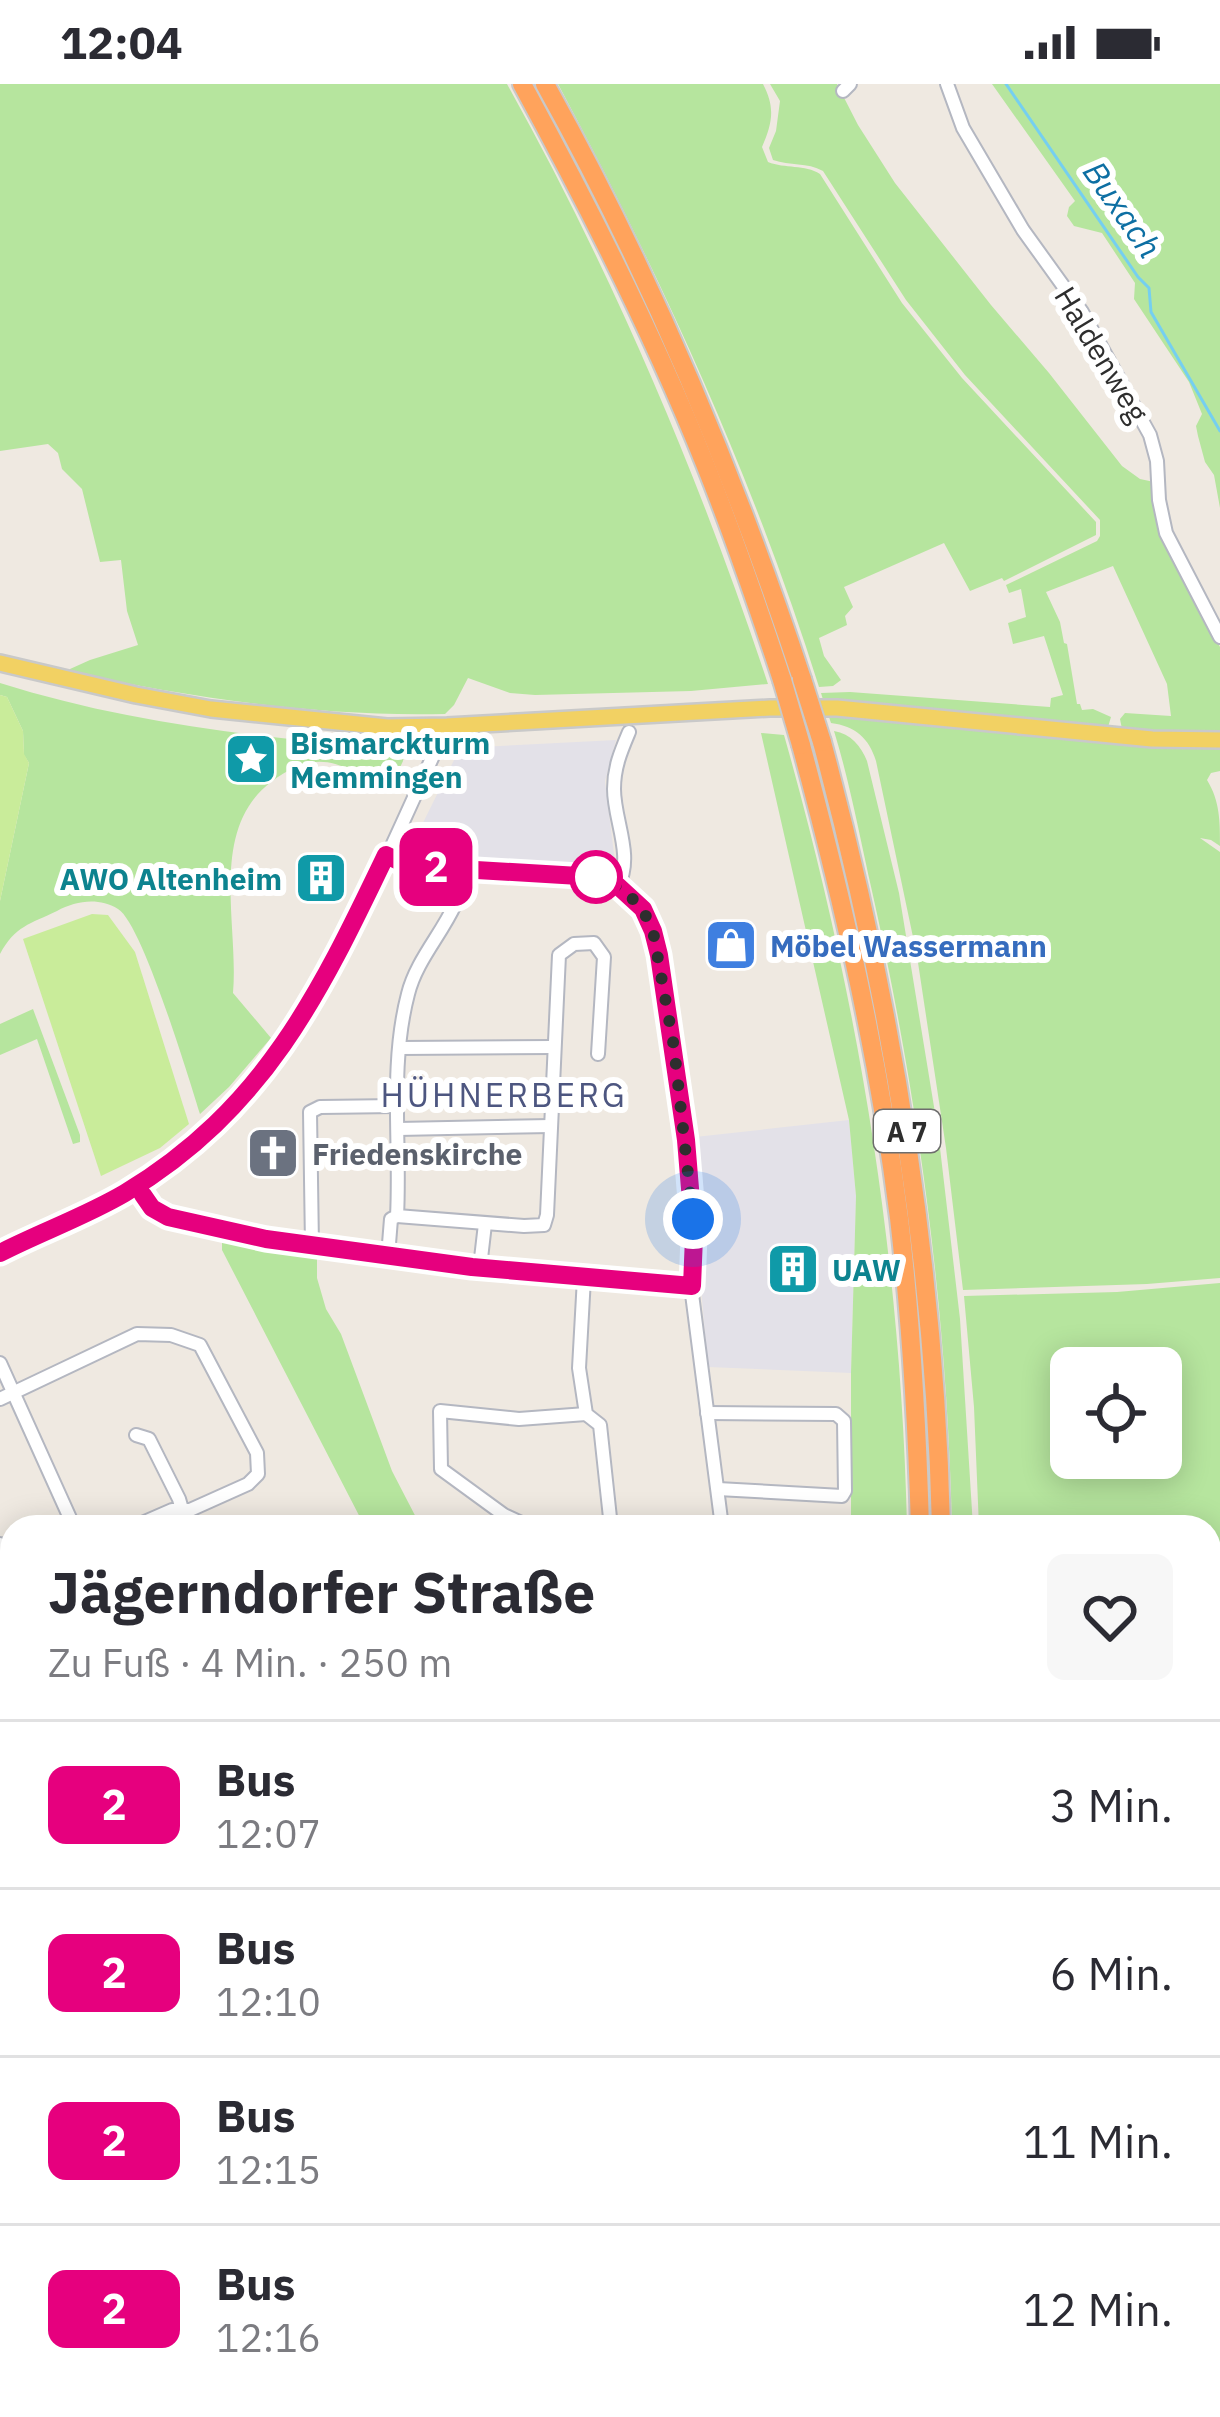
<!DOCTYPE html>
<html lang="de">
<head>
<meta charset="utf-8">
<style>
	:root { --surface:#fff; --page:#f7f7f7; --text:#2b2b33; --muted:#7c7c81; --line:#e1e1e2 }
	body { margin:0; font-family:"IBM Plex Sans",sans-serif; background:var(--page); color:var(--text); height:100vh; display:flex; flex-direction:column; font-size:45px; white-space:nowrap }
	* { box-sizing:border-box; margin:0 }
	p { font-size:39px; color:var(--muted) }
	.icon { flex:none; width:66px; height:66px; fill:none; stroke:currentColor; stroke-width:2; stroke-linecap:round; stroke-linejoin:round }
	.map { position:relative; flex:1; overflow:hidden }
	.sheet { position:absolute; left:0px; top:1431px; width:1221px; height:903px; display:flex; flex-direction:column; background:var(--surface); border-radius:36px 36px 0 0; box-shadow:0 6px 30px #0003 }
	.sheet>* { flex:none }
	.badge { padding:0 24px; border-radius:18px; font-size:42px; line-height:78px }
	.controls { position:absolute; left:1050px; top:1263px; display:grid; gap:24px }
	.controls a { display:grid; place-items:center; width:132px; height:132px; border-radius:18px; background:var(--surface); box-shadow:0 6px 30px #0003; font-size:60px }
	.you { position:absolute; width:60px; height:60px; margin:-30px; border:9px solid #fff; border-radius:50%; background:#1a73e8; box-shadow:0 0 0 18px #1a73e833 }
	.map>.badge { position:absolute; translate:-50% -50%; box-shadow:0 0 0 6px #fff }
	.round { display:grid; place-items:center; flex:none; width:126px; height:126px; border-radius:18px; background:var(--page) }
	.summary { display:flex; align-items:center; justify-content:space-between; height:204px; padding:0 48px }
	h1 { font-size:57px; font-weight:700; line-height:90px }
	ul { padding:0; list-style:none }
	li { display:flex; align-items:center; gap:36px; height:168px; padding:0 48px; border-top:3px solid var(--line) }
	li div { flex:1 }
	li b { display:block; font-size:45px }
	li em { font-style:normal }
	li .badge { min-width:132px; font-weight:700; text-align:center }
	.status { display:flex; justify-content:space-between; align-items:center; height:84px; padding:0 60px; background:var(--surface); direction:ltr }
	.status svg { height:33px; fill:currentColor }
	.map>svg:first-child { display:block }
	.industrial { fill:#e3e1e8 }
	.green { fill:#b6e59e; fill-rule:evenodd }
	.pitch { fill:#c9ec9a }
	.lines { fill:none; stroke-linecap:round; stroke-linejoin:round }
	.stream { stroke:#75cff0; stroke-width:3 }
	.minor-casing { stroke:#b4b7c1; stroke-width:16 }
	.major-casing { stroke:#c9c9c9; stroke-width:20 }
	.highway-casing { stroke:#c9c9c9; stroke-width:22 }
	.minor { stroke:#fff; stroke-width:12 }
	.major { stroke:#f2d163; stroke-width:15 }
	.highway { stroke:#ffa35c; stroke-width:18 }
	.rail { stroke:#a3a6b8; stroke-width:3 }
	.highway-bridge-casing { stroke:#c9c9c9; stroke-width:22; stroke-linecap:butt }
	.highway-bridge { stroke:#ffa35c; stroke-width:18 }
	.line-casing { stroke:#fff; stroke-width:27 }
	.line { stroke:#e6007e; stroke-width:18 }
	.walk { stroke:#2e2e2e; stroke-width:12; stroke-dasharray:0 21.6 }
	.stop-dot { fill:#fff; stroke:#e6007e; stroke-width:6 }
	.labels { text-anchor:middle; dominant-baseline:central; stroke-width:12; stroke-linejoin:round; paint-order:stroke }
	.shield { fill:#fff; stroke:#6d6d6d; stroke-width:3 }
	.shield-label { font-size:27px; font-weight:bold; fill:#2e2e2e }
	.street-label { font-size:30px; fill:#2e2e2e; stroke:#fff }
	.culture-label { font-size:30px; font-weight:bold; fill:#0d838f; stroke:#fff; text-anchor:start }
	.shop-label { font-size:30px; font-weight:bold; fill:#366cbe; stroke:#fff; text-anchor:start }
	.worship-label { font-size:30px; font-weight:bold; fill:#5b616d; stroke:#fff; text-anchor:start }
	.water-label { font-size:33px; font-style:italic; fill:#0d6fa3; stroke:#fff }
	.neighbourhood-label { font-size:33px; letter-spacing:3px; fill:#4d5680; stroke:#fff }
</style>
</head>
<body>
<div class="status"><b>12:04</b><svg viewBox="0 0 49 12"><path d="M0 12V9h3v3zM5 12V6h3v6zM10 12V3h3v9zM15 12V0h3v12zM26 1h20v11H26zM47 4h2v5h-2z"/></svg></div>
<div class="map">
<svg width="1220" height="2333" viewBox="0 0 1220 2333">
	<rect width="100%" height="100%" fill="#efe9e1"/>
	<!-- industrial -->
	<g class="industrial">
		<path d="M616 656 605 697 615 778 607 787 587 782 419 773 412 769 414 757 460 664Z"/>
		<path d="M849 1036 856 1112 851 1289 708 1283 699 1182 701 1133 695 1053Z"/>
	</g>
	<!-- green -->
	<g class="green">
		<path d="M0 0H507C614 192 699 392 768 600L691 607 535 611 510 609 468 594 454 621 445 630C318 633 194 614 70 588V585L90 576 138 561 127 527 121 476 100 478 82 405 62 385 58 369 48 360 0 367Z"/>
		<path d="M558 0H763C775 23 773 38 762 63L768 78C785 85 805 80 820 90L902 219 962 294 1096 438V451L1004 497 1002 494 970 507 944 459 844 503 853 523 845 532 847 541 819 554 824 572 841 596 833 602 819 603C753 393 662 194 558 0Z"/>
		<path d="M770 0H837L858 41 895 99 991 221 1049 289 1122 382 1140 395 1154 398 1166 458 1220 563V650L1122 645 1120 635 1125 629 1171 632 1167 600 1113 482 1046 508 1060 538 1064 559 1067 560 1077 620H1080L1082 626 1093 625 1111 633 1108 643 824 619 821 609 850 608 1050 623 1051 614 1063 611 1044 552 1013 560 1008 539 1026 533 1021 505 1009 509 1006 501 1097 457 1100 452V436L965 291 906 216 823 87C807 78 790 82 773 76L769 64 776 47 780 17Z"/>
		<path d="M992 0H1220V424L1214 391 1205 378 1198 352 1196 342 1202 330 1189 298 1134 215 1135 199 1102 149 1074 142 1067 132 1069 123 1075 117Z"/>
		<path d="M0 599C130 640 263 654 399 665L404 669 403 677 389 707C342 681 320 661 271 698 208 746 239 841 233 909L271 954 229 1003 200 1030C189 995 142 839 118 825 98 813 76 817 57 827 30 840 15 842 0 870V817L29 679 24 671 23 647 7 613 0 611Z"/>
		<path d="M828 630 1133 662 1220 664V687L1211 689 1207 696C1220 717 1220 738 1220 762L1211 756 1200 754 1220 768V1194L1147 1200 963 1206 946 1064 917 872 876 677C869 654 855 642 831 639Z"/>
		<path d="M834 647C851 650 861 662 867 677L899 809 938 1047 960 1235 973 1443H952C947 1228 919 1017 872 807 860 754 850 699 834 647Z"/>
		<path d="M761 649 784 651C858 912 901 1172 907 1443H851V1289L856 1112 849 1036Z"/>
		<path d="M33 925 80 1051V1058L73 1060 37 955 0 971V940Z"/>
		<path d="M222 1158 317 1175V1194L326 1225 341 1250 392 1387 421 1443H365L222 1166Z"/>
		<path d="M1220 1199V1518L1209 1517V1443H979L974 1323 964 1212 1117 1208ZM1071 1284H1161V1374H1071Z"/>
		<path d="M1209 1522H1220V1967L1209 1971Z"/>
		<path d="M1220 1972V2254L1209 2252V1976Z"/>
		<path d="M929 2322H1088L1127 2329 1143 2326 1149 2333H923Z"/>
	</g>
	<!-- pitch -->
	<g class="pitch">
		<path d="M0 611 7 613 23 647 24 670 29 679 0 817Z"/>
		<path d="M92 830 108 831 135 868 189 1040 160 1064 101 1092 23 855Z"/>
	</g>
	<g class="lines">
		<!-- stream -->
		<path class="stream" d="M1006 0 1138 193 1149 204 1151 228 1220 347"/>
		<!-- minor casing -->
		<g class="minor-casing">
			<g id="minor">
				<path d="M947 0 963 44 1023 146 1082 228 1150 351 1157 377 1159 416 1166 449 1220 553"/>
				<path d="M843 7 850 0"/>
				<path d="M386 771 409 781 596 793 618 802 643 825 653 847 659 871 686 1056 694 1153 692 1210 722 1443"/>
				<path d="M618 802C634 771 614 737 614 705 614 683 621 667 629 648"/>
				<path d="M400 964 554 963"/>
				<path d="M398 1045 551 1042"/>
				<path d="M136 1101 152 1124 168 1133 266 1155 472 1182 692 1202"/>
				<path d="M397 1132 524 1142 544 1141 547 1131 559 871 574 860 594 859 604 873 598 970"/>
				<path d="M312 1162 310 1028 320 1023 397 1022"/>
				<path d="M0 1169C63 1137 128 1111 184 1067 313 967 378 787 447 642"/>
				<path d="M388 1172 391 1135 397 1132C401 1059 389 982 408 910 419 865 463 831 464 784"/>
				<path d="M480 1183 485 1140"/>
				<path d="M584 1194 579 1284 586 1330 600 1341 611 1443"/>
				<path d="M0 1279 74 1443"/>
				<path d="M0 1315 137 1250 171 1251 200 1261 257 1369 258 1390 248 1400 190 1426H172L133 1443"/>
				<path d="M707 1329 836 1330 844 1337 845 1407 842 1412 718 1405"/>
				<path d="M136 1351 149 1355 179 1415 187 1443"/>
				<path d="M530 1443 504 1431 441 1385 440 1327 519 1335 586 1330"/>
				<path d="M0 1460 12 1488"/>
				<path d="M0 1608 12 1604"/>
				<path d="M0 1715 12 1711"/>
				<path d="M0 1851 12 1858"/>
				<path d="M0 1972 12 1976"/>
				<path d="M111 2322 114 2333"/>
				<path d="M409 2322 410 2333"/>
				<path d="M472 2322 493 2333"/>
				<path d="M641 2322 660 2333"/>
			</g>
		</g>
		<!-- major casing -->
		<g class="major-casing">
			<path id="major" d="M0 579 136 611 211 625 387 643 447 642 770 624H837L1152 655 1220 656"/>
		</g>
		<!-- highway casing -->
		<g class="highway-casing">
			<g id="highway">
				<path d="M522 0C589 123 653 249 705 380 733 450 758 523 782 596"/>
				<path d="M545 0C651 190 734 389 802 595"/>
				<path d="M822 658C891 915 935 1176 941 1443"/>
				<path d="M801 661C843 817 879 974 899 1134 911 1237 917 1340 920 1443"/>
				<path d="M805 2333 808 2322"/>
				<path d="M826 2333 829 2322"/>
			</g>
		</g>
		<!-- minor -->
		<use href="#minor" class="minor"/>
		<!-- major -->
		<use href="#major" class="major"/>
		<!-- highway -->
		<use href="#highway" class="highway"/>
		<!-- rail -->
		<g class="rail">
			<path d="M0 2100 12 2134"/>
			<path d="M79 2322 83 2333"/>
		</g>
		<!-- highway-bridge casing -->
		<g class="highway-bridge-casing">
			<g id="highway-bridge">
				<path d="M802 595 822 658"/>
				<path d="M782 596 801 661"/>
			</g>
		</g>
		<!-- highway-bridge -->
		<use href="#highway-bridge" class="highway-bridge"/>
	</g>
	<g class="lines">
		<!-- line casing -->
		<g class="line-casing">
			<path id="line" d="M0 1169C41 1148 86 1132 125 1109 264 1025 319 911 386 771L409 782 596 793 618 802 643 825 653 847 659 871 686 1056 694 1153 692 1202 472 1183 266 1155 168 1133 152 1124 143 1111"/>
		</g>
		<!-- line -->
		<use href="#line" class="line"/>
		<!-- walk -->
		<path class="walk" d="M596 793C623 802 642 819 653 847L674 963 693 1135"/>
	</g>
	<!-- icons -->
	<defs>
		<g id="sight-square" transform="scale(2.7)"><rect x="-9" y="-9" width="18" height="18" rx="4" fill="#0f9aa8" stroke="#fff"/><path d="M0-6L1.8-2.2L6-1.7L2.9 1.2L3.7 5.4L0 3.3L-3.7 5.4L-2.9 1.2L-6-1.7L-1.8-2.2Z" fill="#fff"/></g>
		<g id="building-square" transform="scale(2.7)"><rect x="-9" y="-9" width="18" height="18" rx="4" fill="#0f9aa8" stroke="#fff"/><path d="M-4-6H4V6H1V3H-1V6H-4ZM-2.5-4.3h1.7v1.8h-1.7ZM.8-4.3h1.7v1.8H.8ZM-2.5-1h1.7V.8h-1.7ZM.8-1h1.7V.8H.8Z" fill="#fff"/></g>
		<g id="shop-square" transform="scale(2.7)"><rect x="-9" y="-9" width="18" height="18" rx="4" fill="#3f7fe0" stroke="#fff"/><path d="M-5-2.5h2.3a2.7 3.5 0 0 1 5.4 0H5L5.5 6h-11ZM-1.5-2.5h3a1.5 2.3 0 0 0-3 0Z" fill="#fff"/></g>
		<g id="church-square" transform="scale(2.7)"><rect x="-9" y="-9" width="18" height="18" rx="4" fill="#6b7280" stroke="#fff"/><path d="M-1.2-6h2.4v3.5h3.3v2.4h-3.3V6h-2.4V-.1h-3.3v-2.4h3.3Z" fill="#fff"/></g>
	</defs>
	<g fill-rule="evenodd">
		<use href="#sight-square" x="251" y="675"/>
		<use href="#building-square" x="321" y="794"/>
		<use href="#shop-square" x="731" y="861"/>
		<use href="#church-square" x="273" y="1069"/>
		<use href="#building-square" x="793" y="1185"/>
	</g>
	<!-- markers -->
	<circle class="stop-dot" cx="596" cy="793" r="24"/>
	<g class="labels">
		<!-- shield labels -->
		<rect class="shield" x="874" y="1026" width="66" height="42" rx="9"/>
		<g class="shield-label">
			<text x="907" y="1047">A 7</text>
		</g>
		<!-- street labels -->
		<g class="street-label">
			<text transform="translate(1102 270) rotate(59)">Haldenweg</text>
		</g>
		<!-- culture labels -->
		<g class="culture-label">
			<text x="290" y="658">Bismarckturm<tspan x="290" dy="34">Memmingen</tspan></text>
			<text x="282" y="794" text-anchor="end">AWO Altenheim</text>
			<text x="832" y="1185">UAW</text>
		</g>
		<!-- shop labels -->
		<g class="shop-label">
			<text x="770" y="861">Möbel Wassermann</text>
		</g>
		<!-- worship labels -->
		<g class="worship-label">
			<text x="312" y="1069">Friedenskirche</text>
		</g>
		<!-- water labels -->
		<g class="water-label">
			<text transform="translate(1123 125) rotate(55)">Buxach</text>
		</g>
		<!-- neighbourhood labels -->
		<g class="neighbourhood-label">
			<text x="504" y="1010">HÜHNERBERG</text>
		</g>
	</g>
</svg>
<div class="controls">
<a><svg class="icon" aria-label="locate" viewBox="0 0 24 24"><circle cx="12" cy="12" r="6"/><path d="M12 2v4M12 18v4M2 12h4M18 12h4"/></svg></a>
</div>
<div class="you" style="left:693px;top:1135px"></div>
<b class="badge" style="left:436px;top:783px;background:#e6007e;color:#fff">2</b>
<section class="sheet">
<div class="summary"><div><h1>Jägerndorfer Straße</h1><p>Zu Fuß · 4 Min. · 250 m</p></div><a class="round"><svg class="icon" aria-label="heart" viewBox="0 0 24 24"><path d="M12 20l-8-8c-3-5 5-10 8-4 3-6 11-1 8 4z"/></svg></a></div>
<ul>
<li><span class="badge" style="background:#e6007e;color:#fff">2</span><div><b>Bus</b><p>12:07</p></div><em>3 Min.</em></li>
<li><span class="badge" style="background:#e6007e;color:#fff">2</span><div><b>Bus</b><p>12:10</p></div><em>6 Min.</em></li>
<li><span class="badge" style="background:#e6007e;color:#fff">2</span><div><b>Bus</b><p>12:15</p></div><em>11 Min.</em></li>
<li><span class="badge" style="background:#e6007e;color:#fff">2</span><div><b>Bus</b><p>12:16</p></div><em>12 Min.</em></li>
</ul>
</section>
</div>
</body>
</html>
